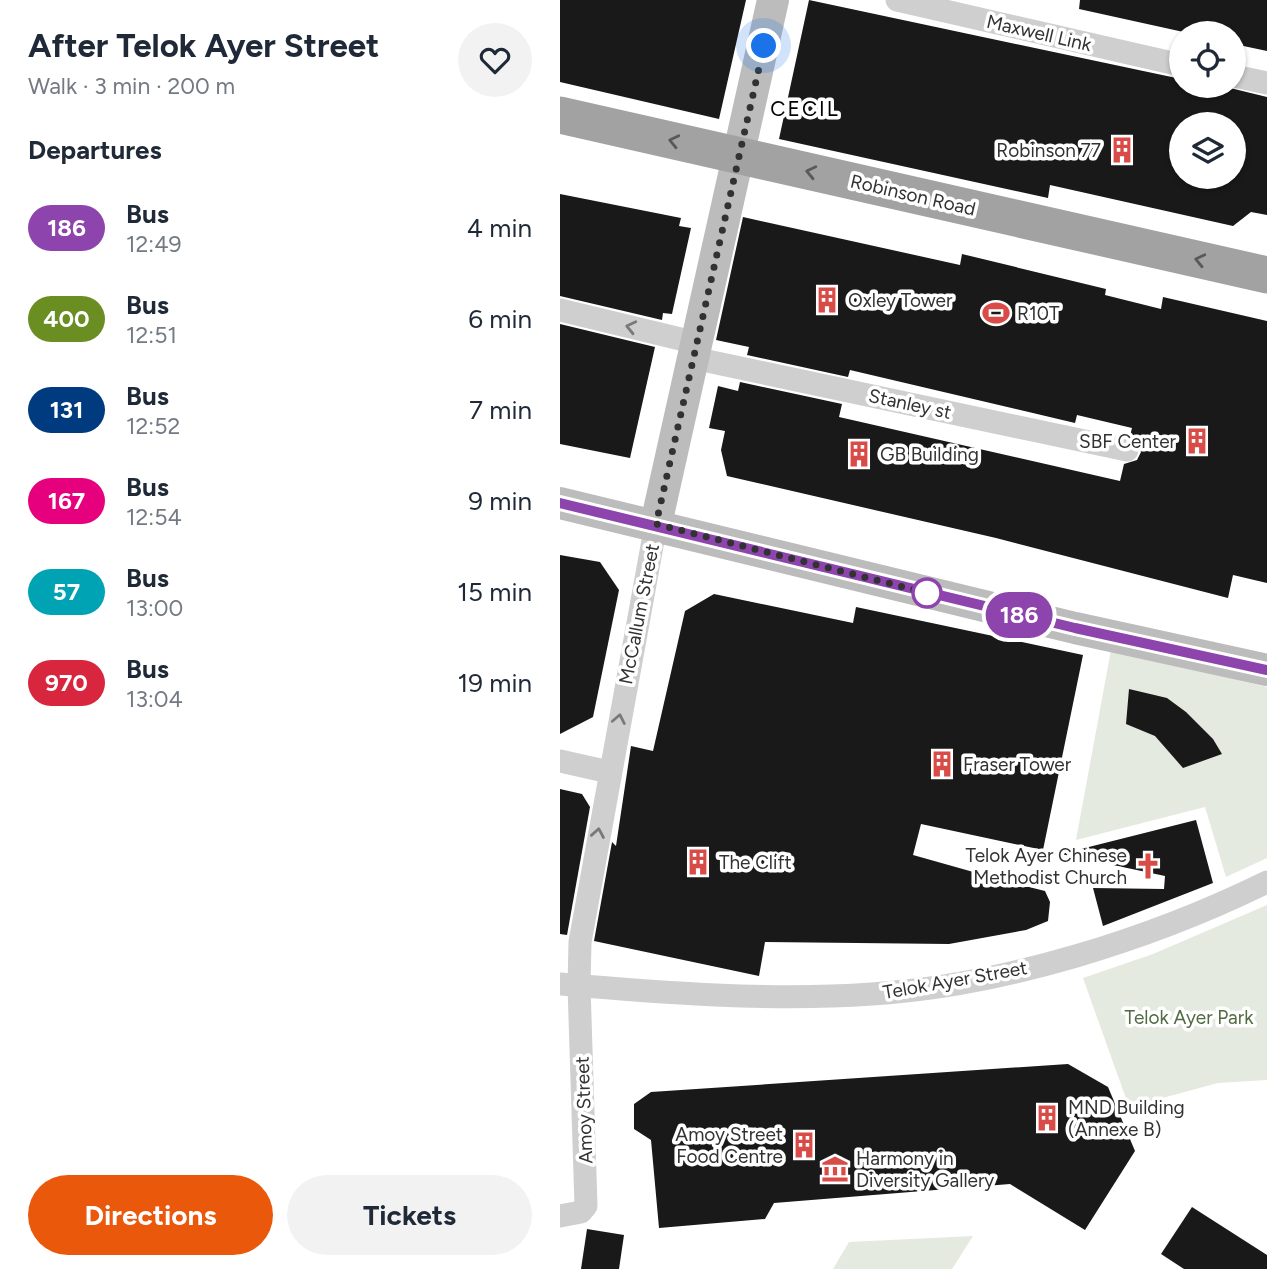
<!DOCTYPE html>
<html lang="en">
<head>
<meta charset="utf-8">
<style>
	:root { --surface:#fff; --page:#f2f2f3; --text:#1f2937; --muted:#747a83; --accent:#ea580c }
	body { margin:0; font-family:Figtree,sans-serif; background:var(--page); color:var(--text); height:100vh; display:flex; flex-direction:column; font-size:26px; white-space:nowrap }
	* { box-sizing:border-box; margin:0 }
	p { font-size:23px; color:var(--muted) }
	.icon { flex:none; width:38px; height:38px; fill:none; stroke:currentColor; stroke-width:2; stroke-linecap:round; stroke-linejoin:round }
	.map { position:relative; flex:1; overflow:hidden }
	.details { display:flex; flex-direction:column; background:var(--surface); width:560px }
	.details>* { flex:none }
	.badge { padding:0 14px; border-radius:23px; font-size:24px; line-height:46px }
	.fabs { position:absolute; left:609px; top:21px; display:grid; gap:14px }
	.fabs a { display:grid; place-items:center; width:77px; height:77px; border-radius:50%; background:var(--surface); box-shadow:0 2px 5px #0004; font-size:35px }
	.you { position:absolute; width:35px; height:35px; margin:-18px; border:5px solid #fff; border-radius:50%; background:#1a73e8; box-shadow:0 0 0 10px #1a73e833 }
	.map>.badge { position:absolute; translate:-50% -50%; box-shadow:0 0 0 4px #fff }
	h2 { padding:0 28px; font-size:26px; line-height:63px }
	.round { display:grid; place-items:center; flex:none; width:74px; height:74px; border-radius:37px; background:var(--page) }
	.head { display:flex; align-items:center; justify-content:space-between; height:119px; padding:0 28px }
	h1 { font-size:33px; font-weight:700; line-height:52px }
	.cta { display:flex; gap:14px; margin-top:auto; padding:14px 28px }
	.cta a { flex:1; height:80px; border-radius:42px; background:var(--accent); color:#fff; font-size:28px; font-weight:700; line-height:80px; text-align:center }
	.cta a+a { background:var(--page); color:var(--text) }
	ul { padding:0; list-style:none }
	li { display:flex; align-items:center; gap:21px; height:91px; padding:0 28px }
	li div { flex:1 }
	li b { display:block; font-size:26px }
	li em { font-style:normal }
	li .badge { min-width:77px; font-weight:700; text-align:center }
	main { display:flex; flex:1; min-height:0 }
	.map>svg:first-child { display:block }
	.green { fill:#e4eadf }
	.building { fill:#191919; fill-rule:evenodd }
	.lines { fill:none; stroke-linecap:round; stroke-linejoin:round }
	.minor { stroke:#cfcfcf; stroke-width:23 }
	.secondary { stroke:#bcbcbc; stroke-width:32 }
	.trunk { stroke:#a2a2a2; stroke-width:37 }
	.oneway { stroke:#595959 }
	.oneway2 { stroke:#797979 }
	.line-casing { stroke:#fff; stroke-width:16 }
	.line { stroke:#8e44ad; stroke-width:10 }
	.walk { stroke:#323232; stroke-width:7; stroke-dasharray:0 12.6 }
	.stop-dot { fill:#fff; stroke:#8e44ad; stroke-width:3.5 }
	.labels { text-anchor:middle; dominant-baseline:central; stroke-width:7; stroke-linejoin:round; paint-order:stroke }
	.street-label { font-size:19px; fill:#323232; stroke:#fff }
	.poi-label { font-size:19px; fill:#323232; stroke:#fff; text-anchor:start }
	.park-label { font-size:19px; fill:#516b42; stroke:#fff }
	.neighbourhood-label { font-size:21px; letter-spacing:2px; fill:#000; stroke:#fff }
</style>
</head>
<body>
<main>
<section class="details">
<div class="head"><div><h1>After Telok Ayer Street</h1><p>Walk · 3 min · 200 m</p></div><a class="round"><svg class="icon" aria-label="heart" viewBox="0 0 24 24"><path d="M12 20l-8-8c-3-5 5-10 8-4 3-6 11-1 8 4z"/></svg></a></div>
<h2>Departures</h2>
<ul>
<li><span class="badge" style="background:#8e44ad;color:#fff">186</span><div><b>Bus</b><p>12:49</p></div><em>4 min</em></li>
<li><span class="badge" style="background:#6b8e23;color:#fff">400</span><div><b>Bus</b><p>12:51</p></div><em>6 min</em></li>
<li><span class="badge" style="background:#003b80;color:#fff">131</span><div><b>Bus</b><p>12:52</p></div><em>7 min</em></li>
<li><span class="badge" style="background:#e6007e;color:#fff">167</span><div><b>Bus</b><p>12:54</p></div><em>9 min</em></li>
<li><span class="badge" style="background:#00a3b4;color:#fff">57</span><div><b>Bus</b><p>13:00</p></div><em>15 min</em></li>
<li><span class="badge" style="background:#d7263d;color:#fff">970</span><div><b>Bus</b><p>13:04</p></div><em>19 min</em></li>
</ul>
<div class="cta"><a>Directions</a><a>Tickets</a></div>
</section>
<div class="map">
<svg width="707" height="1269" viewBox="0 0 707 1269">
	<rect width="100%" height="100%" fill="#fff"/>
	<!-- green -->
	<g class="green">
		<path d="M551 650 707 687V858L666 877 645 807 516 840Z"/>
		<path d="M707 905V1080L658 1083 569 1107 523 978 593 954Z"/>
		<path d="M413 1236 392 1269H273L289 1242Z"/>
	</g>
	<!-- building -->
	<g class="building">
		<path d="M0 0H186L159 119 0 82Z"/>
		<path d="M249 0 621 79V86H662L707 97V215L691 212 673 226 490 185 488 198 219 139ZM621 124H674V177H621Z"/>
		<path d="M520 0H707V51L674 44V33H628L519 9Z"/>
		<path d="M0 194 121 218 119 226 131 228 112 314 103 313 102 320 0 296Z"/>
		<path d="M183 217 400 265 402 254 546 289 545 295 601 309 603 297 707 321V583L673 575 668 598 436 538 167 476 161 450 165 431 149 428 158 386 178 391 180 382 282 404 279 417 560 481 564 464 577 460 581 452 577 440 570 436 572 428 517 415 515 423 290 370 288 377 187 355 189 347 156 340Z"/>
		<path d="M0 324 95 347 70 458 0 444Z"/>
		<path d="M0 555 40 562 59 590 33 717 0 734Z"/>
		<path d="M154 594 293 623 296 607 523 655 483 850 361 824 353 855 424 875 443 887H469L485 891 490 902 488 921 466 930 389 944 205 942 199 976 34 941 52 842 56 846 71 746 93 751 125 611Z"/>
		<path d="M569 689 607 698 626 712 653 739 662 754 623 768 595 736 566 724Z"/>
		<path d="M0 789 22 794 30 807 7 935 0 934Z"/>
		<path d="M636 820 653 883 543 926 533 888 604 889 605 876 501 854Z"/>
		<path d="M508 1064 548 1087 575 1151 525 1230 450 1184 214 1203 205 1219 99 1228 91 1140 74 1129V1104L91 1092Z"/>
		<path d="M632 1207 707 1255V1269H624L601 1254Z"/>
		<path d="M27 1229 64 1235 59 1269H21Z"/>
	</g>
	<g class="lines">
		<!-- minor -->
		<g class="minor">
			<path d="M337 0 621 65"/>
			<path d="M674 76 707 83"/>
			<path d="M0 310 137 343"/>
			<path d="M133 358 567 450"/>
			<path d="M0 761 49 772"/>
			<path d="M0 984C103 993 209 1001 312 994 442 986 591 939 707 882"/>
			<path d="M0 1216 21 1212 26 1206 19 986 20 942 96 524"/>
		</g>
		<!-- secondary -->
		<g class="secondary">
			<path d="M0 503 515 628 707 670"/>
			<path d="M96 524 213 0"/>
		</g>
		<!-- trunk -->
		<path class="trunk" d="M0 115 707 275"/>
	</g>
	<!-- one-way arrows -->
	<defs><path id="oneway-chevron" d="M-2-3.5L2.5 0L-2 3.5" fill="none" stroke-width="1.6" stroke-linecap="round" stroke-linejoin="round" transform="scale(1.75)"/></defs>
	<g class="oneway">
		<use href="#oneway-chevron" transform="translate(114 141) rotate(-167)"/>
		<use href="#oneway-chevron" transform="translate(251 172) rotate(-167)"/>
		<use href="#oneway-chevron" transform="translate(640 260) rotate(-167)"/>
	</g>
	<g class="oneway2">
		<use href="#oneway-chevron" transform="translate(71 327) rotate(-167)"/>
		<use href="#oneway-chevron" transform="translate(59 719) rotate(-79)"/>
		<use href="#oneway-chevron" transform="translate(38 833) rotate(-80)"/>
	</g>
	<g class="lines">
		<!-- line casing -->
		<g class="line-casing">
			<path id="line" d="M0 503 515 628 707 670"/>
		</g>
		<!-- line -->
		<use href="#line" class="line"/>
		<!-- walk -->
		<path class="walk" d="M204 46 96 524 379 596 367 593"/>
	</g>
	<!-- icons -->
	<defs>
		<g id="building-bare" transform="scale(2.1)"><path d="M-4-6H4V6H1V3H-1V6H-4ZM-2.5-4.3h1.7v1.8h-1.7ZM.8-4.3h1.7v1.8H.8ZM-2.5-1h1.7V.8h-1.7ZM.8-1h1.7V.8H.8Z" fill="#d84b46" stroke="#fff" stroke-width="2.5" paint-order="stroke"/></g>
		<g id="stadium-bare" transform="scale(2.1)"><path d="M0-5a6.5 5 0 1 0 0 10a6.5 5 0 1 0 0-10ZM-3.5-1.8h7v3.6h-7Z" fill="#d84b46" stroke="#fff" stroke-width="2.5" paint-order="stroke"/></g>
		<g id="church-bare" transform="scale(2.1)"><path d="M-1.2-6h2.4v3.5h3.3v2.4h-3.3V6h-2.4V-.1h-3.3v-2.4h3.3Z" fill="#d84b46" stroke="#fff" stroke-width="2.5" paint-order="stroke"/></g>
		<g id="museum-bare" transform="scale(2.1)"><path d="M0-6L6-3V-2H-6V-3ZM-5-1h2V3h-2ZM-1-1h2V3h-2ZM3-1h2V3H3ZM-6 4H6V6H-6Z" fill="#d84b46" stroke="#fff" stroke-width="2.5" paint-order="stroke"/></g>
	</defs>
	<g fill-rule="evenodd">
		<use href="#building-bare" x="562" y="150"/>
		<use href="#building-bare" x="267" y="300"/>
		<use href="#stadium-bare" x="436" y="313"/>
		<use href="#building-bare" x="637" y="441"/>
		<use href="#building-bare" x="299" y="454"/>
		<use href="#building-bare" x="382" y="764"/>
		<use href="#building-bare" x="138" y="862"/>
		<use href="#church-bare" x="588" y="866"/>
		<use href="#building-bare" x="487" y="1118"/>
		<use href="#building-bare" x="244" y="1145"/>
		<use href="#museum-bare" x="275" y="1169"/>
	</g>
	<!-- markers -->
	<circle class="stop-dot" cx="367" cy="593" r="14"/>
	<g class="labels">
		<!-- street labels -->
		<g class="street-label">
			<text transform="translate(479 33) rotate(13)">Maxwell Link</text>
			<text transform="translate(353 195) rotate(13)">Robinson Road</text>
			<text transform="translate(350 404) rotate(12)">Stanley st</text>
			<text transform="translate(79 614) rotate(-79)">McCallum Street</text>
			<text transform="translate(395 980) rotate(-10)">Telok Ayer Street</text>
			<text transform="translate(24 1110) rotate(-92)">Amoy Street</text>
		</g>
		<!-- poi labels -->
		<g class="poi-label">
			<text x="541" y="150" text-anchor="end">Robinson 77</text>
			<text x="288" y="300">Oxley Tower</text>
			<text x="457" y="313">R10T</text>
			<text x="616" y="441" text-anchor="end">SBF Center</text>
			<text x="320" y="454">GB Building</text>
			<text x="403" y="764">Fraser Tower</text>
			<text x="567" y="855" text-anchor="end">Telok Ayer Chinese<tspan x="567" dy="22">Methodist Church</tspan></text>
			<text x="159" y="862">The Clift</text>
			<text x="508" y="1107">MND Building<tspan x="508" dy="22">(Annexe B)</tspan></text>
			<text x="223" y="1134" text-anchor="end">Amoy Street<tspan x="223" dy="22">Food Centre</tspan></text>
			<text x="296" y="1158">Harmony in<tspan x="296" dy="22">Diversity Gallery</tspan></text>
		</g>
		<!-- park labels -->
		<g class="park-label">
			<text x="629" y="1017">Telok Ayer Park</text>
		</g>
		<!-- neighbourhood labels -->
		<g class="neighbourhood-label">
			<text x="245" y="108">CECIL</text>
		</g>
	</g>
</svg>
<div class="fabs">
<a><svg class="icon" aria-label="locate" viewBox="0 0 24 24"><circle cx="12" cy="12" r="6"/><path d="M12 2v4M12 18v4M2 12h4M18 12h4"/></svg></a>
<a><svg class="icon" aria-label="layers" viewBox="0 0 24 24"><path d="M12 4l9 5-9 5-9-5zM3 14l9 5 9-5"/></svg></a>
</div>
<div class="you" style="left:204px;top:46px"></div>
<b class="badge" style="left:459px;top:615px;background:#8e44ad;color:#fff">186</b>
</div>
</main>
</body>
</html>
